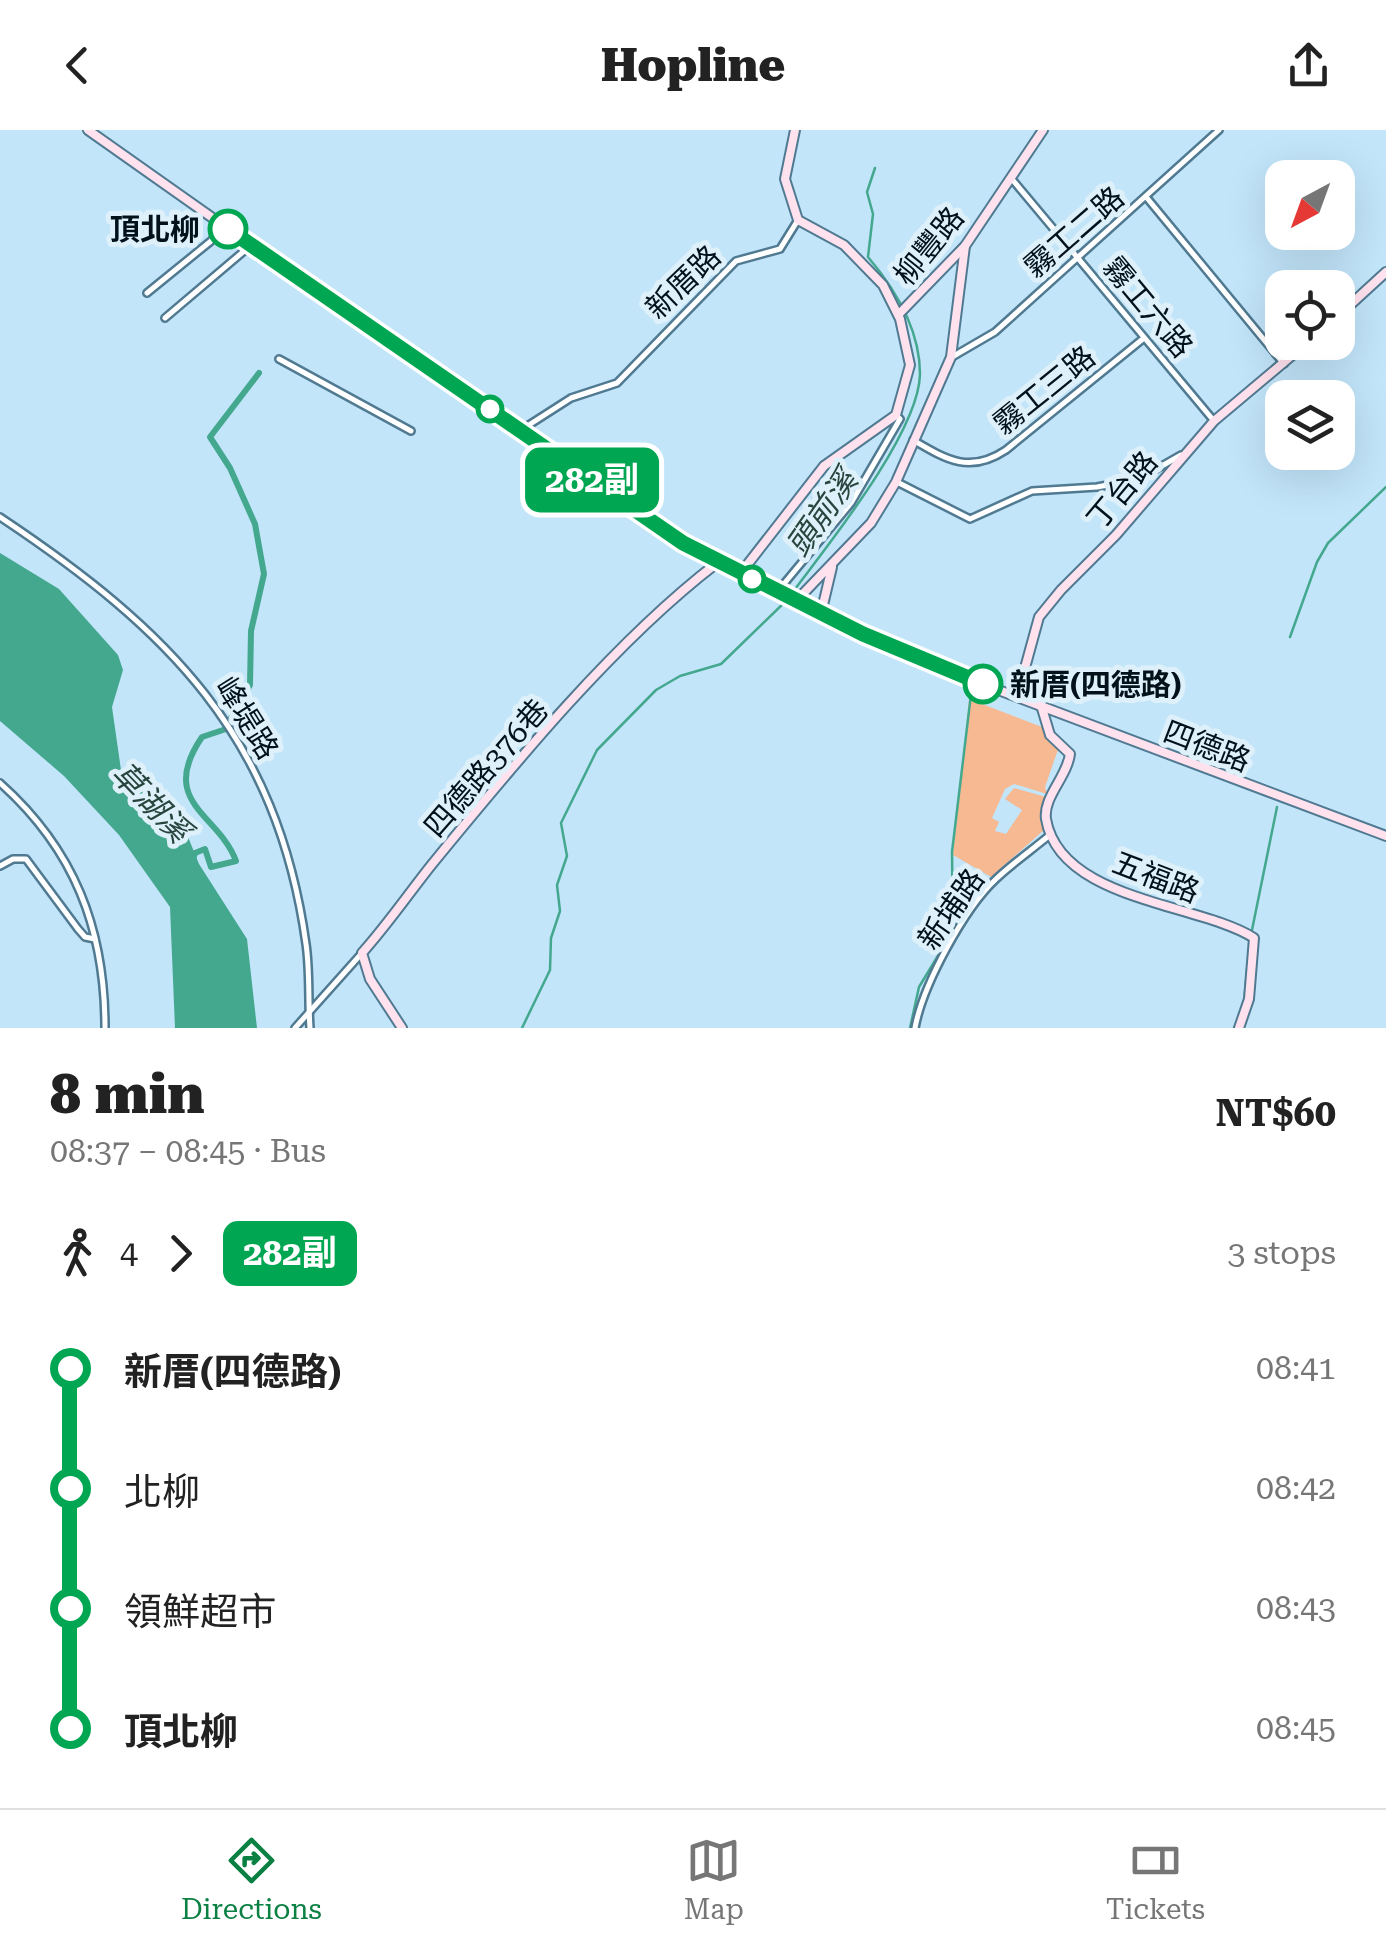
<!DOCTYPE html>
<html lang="en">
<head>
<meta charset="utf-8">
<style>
	:root { --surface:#fff; --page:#f6f6f6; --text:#222; --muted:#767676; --line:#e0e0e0; --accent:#0b8043 }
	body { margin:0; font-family:"Roboto Serif","Noto Sans TC",serif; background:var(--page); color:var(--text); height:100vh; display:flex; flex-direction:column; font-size:38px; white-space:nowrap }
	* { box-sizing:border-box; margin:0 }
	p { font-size:32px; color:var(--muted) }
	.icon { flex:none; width:55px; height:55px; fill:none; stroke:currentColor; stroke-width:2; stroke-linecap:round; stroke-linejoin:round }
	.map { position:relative; height:898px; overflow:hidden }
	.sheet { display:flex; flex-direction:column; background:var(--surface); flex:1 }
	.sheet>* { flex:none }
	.badge { padding:0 20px; border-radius:15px; font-size:35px; line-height:65px }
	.needle { width:65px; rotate:221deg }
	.buttons { position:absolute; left:1265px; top:30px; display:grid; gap:20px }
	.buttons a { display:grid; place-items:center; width:90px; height:90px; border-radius:20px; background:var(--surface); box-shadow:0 10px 40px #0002; font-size:50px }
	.map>.badge { position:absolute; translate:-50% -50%; box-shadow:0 0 0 5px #fff }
	.legs { display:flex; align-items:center; gap:15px; height:110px; padding:0 50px; font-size:32px }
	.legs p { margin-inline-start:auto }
	.summary { display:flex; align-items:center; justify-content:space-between; height:170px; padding:0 50px }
	h1 { font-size:55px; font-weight:800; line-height:75px }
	ul { padding:0 50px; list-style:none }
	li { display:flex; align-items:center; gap:35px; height:120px; font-size:38px }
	li i { display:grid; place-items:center; width:15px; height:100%; margin:0 12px; background:currentColor }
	li i::after { content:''; width:25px; height:25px; margin:-12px; border:8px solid; border-radius:50%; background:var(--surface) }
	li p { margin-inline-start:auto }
	li:first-child i { background:linear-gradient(#0000 50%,currentColor 0) }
	li:last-child i { background:linear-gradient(currentColor 50%,#0000 0) }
	header { display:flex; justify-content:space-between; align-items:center; height:130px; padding:0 50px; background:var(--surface); font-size:45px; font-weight:800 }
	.dock { display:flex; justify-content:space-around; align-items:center; height:140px; border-top:2px solid var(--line); background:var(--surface); font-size:28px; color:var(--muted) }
	.dock a { display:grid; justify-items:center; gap:5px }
	.dock .on { color:var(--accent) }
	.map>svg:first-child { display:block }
	.green { fill:#f7b991 }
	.water { fill:#44a88f }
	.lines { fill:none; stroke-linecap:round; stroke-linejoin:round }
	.stream { stroke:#44a88f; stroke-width:2.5 }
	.canal { stroke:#44a88f; stroke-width:6 }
	.street-casing { stroke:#507a91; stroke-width:10 }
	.secondary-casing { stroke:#507a91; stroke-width:12 }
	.street { stroke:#fff; stroke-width:5 }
	.secondary { stroke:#ffe2ee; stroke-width:8 }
	.line-1-casing { stroke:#fff; stroke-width:22 }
	.line-1 { stroke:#00a651; stroke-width:15 }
	.stop-1-dot { fill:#fff; stroke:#00a651; stroke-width:5 }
	.labels { text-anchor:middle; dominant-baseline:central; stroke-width:10; stroke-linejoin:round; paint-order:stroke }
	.stop-label { font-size:30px; font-weight:bold; fill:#02111a; stroke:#def0fa; text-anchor:end }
	.street-label { font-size:30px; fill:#02111a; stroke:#def0fa }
	.water-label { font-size:32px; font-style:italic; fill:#27453d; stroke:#def0fa }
</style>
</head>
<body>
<header><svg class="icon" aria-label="back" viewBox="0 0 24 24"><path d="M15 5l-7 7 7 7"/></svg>Hopline<svg class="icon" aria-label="share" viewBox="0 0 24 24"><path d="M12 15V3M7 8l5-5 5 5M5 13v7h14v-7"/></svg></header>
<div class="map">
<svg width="1386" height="898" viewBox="0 0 1386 898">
	<rect width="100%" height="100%" fill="#c2e5fa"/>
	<!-- green -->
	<path class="green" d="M969 569 1042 597 1060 614 1045 657 1047 664 1014 654 1005 659 992 688 999 692 995 701 1006 704 1022 680 1005 669 1014 658 1046 667 1040 687 1044 700 991 747 953 725Z"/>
	<!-- water -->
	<path class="water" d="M0 423 59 459 118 525 123 540 112 577 121 640 184 697 199 734 247 809 257 898H175L170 777 119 705 64 646 0 591Z"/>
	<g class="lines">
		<!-- stream -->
		<g class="stream">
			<path d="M792 463C827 416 919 303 920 244 920 199 896 160 868 127L873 84 867 62 875 38"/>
			<path d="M1290 507 1317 432 1328 413 1386 357"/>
			<path d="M1252 800 1277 677"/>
			<path d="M1244 872 1248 830"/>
			<path d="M522 898 550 840 551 808 560 781 557 755 567 726 561 693 597 620 656 560 680 546 721 534 787 470"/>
			<path d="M910 898 919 857 953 801 952 722 972 556"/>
			<path d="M1234 898 1238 889"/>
		</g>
		<!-- canal -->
		<g class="canal">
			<path d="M231 588 250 555 251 501 264 444 255 394 230 338 210 307 259 243"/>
			<path d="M192 732 195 723 205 719 211 737 236 731C219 684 157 673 202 607L226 599"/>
		</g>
		<!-- street casing -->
		<g class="street-casing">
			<g id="street">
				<path d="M1011 48 1214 291"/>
				<path d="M1147 68 1284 234"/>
				<path d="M147 163 211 111 222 95"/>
				<path d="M165 188 250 116"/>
				<path d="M952 227 995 202 1219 0"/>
				<path d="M279 229 411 301"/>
				<path d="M521 300 571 268 617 253 736 131 780 119 798 90"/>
				<path d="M913 310C947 330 970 344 1006 320L1144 208"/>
				<path d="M897 352 970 389 1032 361 1097 357 1139 349 1181 325"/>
				<path d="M0 387C168 499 277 605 306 814 310 841 308 870 310 898"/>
				<path d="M778 461 851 373 900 289 896 285"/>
				<path d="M0 653C74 719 105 798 105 898"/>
				<path d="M0 736 13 729H26L78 799 85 807 95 809"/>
				<path d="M295 898 362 823"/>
				<path d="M915 898C923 855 964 779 996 749 1013 733 1033 719 1051 704"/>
			</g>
		</g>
		<!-- secondary casing -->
		<g class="secondary-casing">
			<g id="secondary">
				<path d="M88 0 319 163 717 433 932 535 1386 706"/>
				<path d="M899 184 965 116 1043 0"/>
				<path d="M1338 186 1386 142"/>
				<path d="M740 444 824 336 896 285 910 235 900 189 883 155 844 115 798 90 785 49 795 0"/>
				<path d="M796 471 871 393 896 352 951 227 965 116"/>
				<path d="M827 486 823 475 832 437"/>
				<path d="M1017 567 1039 487 1061 460 1116 405 1214 291 1308 212"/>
				<path d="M1041 575 1050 605 1070 624C1067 647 1043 667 1046 689 1060 771 1199 773 1254 808L1249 869 1239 898"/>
				<path d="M402 898 370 849 362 823C388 794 409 763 433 733 515 633 615 511 717 433"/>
			</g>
		</g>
		<!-- street -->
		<use href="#street" class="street"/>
		<!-- secondary -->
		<use href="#secondary" class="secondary"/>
	</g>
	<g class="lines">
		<!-- line-1 casing -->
		<g class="line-1-casing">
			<path id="line-1" d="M228 99 683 413 863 504 983 554"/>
		</g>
		<!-- line-1 -->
		<use href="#line-1" class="line-1"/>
	</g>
	<!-- markers -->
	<g class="stop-1-dot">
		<circle cx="228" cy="99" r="18"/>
		<circle cx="490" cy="279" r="12"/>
		<circle cx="752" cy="449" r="12"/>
		<circle cx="983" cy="554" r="18"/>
	</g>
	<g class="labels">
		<!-- stop labels -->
		<g class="stop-label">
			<text x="200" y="99">頂北柳</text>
			<text x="1010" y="554" text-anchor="start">新厝(四德路)</text>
		</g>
		<!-- street labels -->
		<g class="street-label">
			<text transform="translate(1074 102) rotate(-41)">霧工二路</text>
			<text transform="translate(929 116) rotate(-51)">柳豐路</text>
			<text transform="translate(683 152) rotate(-44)">新厝路</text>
			<text transform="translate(1148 177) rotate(50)">霧工六路</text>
			<text transform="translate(1044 260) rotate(-39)">霧工三路</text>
			<text transform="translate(1122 360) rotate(-50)">丁台路</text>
			<text transform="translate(247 588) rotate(58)">峰堤路</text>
			<text transform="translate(1207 616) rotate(21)">四德路</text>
			<text transform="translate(486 638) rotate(-49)">四德路376巷</text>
			<text transform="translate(1156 747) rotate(21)">五福路</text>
			<text transform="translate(951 779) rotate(-55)">新埔路</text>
		</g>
		<!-- water labels -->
		<g class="water-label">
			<text transform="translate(822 383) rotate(-55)">頭前溪</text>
			<text transform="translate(151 672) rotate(46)">草湖溪</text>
		</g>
	</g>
</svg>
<div class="buttons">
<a><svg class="needle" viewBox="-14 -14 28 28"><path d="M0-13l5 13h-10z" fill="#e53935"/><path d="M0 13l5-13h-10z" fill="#767676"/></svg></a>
<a><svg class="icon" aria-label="locate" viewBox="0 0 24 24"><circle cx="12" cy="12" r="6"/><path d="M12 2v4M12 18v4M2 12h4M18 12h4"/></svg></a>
<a><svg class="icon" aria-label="layers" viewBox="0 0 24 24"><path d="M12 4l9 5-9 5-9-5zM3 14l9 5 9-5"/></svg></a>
</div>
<b class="badge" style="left:592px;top:350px;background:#00a651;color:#fff">282副</b>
</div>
<section class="sheet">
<div class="summary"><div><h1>8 min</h1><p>08:37 – 08:45 · Bus</p></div><b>NT$60</b></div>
<div class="legs"><svg class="icon" aria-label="walk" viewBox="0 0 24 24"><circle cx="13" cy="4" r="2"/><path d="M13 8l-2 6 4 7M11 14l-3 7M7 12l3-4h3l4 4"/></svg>4<svg class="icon" aria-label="forward" viewBox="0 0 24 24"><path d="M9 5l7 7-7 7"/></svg><b class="badge" style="background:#00a651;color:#fff">282副</b><p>3 stops</p></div>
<ul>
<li><i style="color:#00a651"></i><b>新厝(四德路)</b><p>08:41</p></li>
<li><i style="color:#00a651"></i><span>北柳</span><p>08:42</p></li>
<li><i style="color:#00a651"></i><span>領鮮超市</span><p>08:43</p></li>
<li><i style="color:#00a651"></i><b>頂北柳</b><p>08:45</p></li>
</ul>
</section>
<nav class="dock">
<a class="on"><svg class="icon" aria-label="directions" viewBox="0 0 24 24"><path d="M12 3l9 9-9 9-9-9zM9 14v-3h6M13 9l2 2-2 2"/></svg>Directions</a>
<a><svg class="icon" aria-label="map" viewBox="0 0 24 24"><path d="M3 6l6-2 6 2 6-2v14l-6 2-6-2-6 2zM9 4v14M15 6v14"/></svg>Map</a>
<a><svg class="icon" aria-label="tickets" viewBox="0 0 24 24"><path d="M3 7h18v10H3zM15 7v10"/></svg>Tickets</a>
</nav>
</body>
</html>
